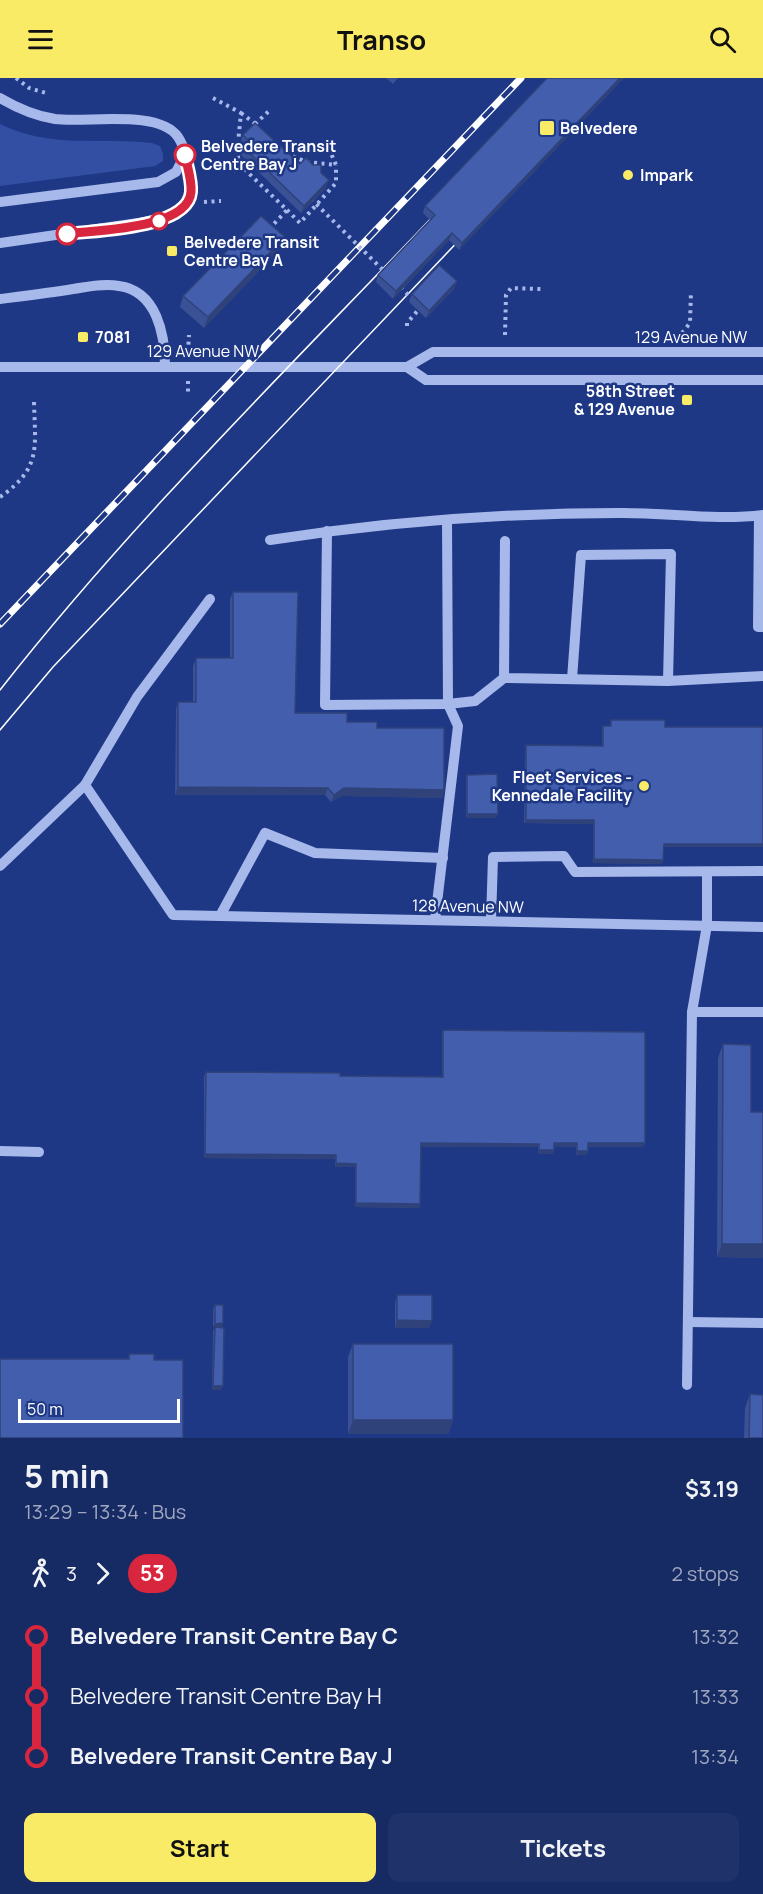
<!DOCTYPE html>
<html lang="en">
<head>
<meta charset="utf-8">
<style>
	:root { --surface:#162a64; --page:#1f326a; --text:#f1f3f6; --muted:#9ea7bf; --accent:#f9eb66 }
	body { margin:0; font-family:Manrope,sans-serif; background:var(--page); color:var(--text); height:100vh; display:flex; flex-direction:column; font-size:22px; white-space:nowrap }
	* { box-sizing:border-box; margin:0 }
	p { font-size:20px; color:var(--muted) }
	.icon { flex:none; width:33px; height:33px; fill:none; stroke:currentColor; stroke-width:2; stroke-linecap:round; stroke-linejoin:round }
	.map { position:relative; height:1360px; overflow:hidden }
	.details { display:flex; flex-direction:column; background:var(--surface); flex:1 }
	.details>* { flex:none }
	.badge { padding:0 12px; border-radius:20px; font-size:21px; line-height:39px }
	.scale { position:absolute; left:18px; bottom:15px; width:162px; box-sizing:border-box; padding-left:6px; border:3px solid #fff; border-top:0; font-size:16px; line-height:21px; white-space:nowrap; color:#fff; -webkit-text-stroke:4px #1e3886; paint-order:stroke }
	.map>.badge { position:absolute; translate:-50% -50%; box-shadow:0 0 0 3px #fff }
	.legs { display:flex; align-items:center; gap:9px; height:66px; padding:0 24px; font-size:20px }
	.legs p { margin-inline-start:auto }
	.headline { display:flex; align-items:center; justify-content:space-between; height:102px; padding:0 24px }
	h1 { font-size:33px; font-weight:700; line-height:45px }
	.action { display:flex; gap:12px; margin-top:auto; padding:12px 24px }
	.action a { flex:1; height:69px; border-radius:12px; background:var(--accent); color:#111; font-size:24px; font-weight:700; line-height:69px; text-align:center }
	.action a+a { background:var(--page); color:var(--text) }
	ul { padding:0 24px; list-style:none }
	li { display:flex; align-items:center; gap:21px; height:60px; font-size:22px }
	li i { display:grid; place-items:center; width:9px; height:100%; margin:0 8px; background:currentColor }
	li i::after { content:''; width:15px; height:15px; margin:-8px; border:4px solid; border-radius:50%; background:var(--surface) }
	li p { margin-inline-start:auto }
	li:first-child i { background:linear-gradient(#0000 50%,currentColor 0) }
	li:last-child i { background:linear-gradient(currentColor 50%,#0000 0) }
	header { display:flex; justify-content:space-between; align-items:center; height:78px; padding:0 24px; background:var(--accent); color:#111; font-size:27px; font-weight:700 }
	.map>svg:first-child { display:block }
	.green { fill:#324fa4 }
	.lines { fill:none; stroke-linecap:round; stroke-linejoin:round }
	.path { stroke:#a7b8ea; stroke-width:4; stroke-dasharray:3 4.5; stroke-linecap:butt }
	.minor { stroke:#a7b8ea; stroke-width:10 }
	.tram { stroke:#fff; stroke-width:1.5 }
	.rail-casing { stroke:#fff; stroke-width:7 }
	.rail { stroke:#1e3886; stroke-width:4.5; stroke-dasharray:14; stroke-linecap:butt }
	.path-bridge { stroke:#a7b8ea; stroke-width:4; stroke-dasharray:3 4.5; stroke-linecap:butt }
	.wall { fill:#3a5195 }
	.shaded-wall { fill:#2f4279 }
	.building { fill:#435ead; stroke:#2f4279; stroke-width:1.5 }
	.line-1-casing { stroke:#fff; stroke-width:14 }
	.line-1 { stroke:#d7263d; stroke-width:9 }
	.poi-dot { fill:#f9eb66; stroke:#1e3886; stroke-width:2 }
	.stop-1-dot { fill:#fff; stroke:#d7263d; stroke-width:3 }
	.labels { text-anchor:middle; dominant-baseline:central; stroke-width:5; stroke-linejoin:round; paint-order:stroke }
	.poi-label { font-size:16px; font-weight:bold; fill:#fff; stroke:#1e3886; text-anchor:start }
	.stop-label { font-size:16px; font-weight:bold; fill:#fff; stroke:#1e3886; text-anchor:start }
	.street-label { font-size:16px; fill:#fff; stroke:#1e3886 }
</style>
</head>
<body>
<header><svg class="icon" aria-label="menu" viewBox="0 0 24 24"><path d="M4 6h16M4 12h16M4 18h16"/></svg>Transo<svg class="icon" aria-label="search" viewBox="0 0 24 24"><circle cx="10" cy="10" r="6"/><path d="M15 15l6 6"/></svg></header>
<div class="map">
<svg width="763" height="1360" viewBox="0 0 763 1360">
	<rect width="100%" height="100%" fill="#1e3886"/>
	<!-- green -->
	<path class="green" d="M0 46C51 71 99 59 152 65L160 68 163 76V83L155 88 0 108Z"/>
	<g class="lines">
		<!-- path -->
		<g class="path">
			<path d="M16 0 29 10 46 15"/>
			<path d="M213 20 241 35 237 75 240 87 287 132 269 151"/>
			<path d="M241 35 257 47"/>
			<path d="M255 46 269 33"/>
			<path d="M286 75 306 84 336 87 325 61"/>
			<path d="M236 94 235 84 239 82"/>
			<path d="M204 124 221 123"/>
			<path d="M287 132 300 145 336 105V87"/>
			<path d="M407 248V245L420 230"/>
			<path d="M682 255 690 245 691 213"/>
			<path d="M505 257 506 217 511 210 541 211"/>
			<path d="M188 274 189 257"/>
			<path d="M188 303V316"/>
			<path d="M0 419C42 390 35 369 34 324"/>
		</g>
		<!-- minor -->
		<g class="minor">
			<path d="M0 20C17 30 35 38 55 41 87 45 159 31 178 59 187 72 188 92 191 107 194 124 180 135 166 141L0 165"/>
			<path d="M0 124 158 104 176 94 185 77"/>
			<path d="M0 221C24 218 49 215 73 211 88 209 104 205 119 208 157 213 165 257 165 288"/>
			<path d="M0 289H407L433 274H763"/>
			<path d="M407 289 426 302H763"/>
			<path d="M759 438 758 549H763"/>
			<path d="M327 453 325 627 448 626 475 623 504 600"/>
			<path d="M270 462C385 444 501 435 617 435 666 434 714 443 763 437"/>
			<path d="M505 463 504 600 668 603 763 598"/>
			<path d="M210 521 137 619 85 707 173 837 763 849"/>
			<path d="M572 601 581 477 671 476 668 603"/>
			<path d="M0 788 85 707"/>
			<path d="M220 838 265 755 315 775 443 780"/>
			<path d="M435 842 458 648 448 626 447 442"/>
			<path d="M491 843 493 779 564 778 575 794 763 793"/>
			<path d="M692 934 707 847V794"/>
			<path d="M0 1073 39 1074"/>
			<path d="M688 1244 763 1245"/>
			<path d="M687 1307 692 934H763"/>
		</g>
		<!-- tram -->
		<g class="tram">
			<path d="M0 612C134 441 291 288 441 130"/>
			<path d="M0 652 53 589 466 155"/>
		</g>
		<!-- rail casing -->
		<g class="rail-casing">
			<path id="rail" d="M0 546 521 0"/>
		</g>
		<!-- rail -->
		<use href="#rail" class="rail"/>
		<!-- path-bridge -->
		<g class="path-bridge">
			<path d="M311 121 387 196"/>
			<path d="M401 209 412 221"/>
		</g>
	</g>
	<!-- wall -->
	<g class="wall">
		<path d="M386 0H398L393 6Z"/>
		<path d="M547 0H624L459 172 449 162 393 221 376 204 378 197 430 142 423 135 425 128Z"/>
		<path d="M243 57 300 86 321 95 326 110 301 135 241 77 245 69 240 65Z"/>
		<path d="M281 170 204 250 180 229 183 218Z"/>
		<path d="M457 203 454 211 426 240 409 224 412 216Z"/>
		<path d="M233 514 295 635 377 650 444 712 442 720 342 718 331 724 325 717H175L176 631 178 624H193V588L196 580H230V521Z"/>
		<path d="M611 642 663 769V782L662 786 593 785V746L524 745 525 671 526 667 602 668V652L603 648H610Z"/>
		<path d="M467 697 496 740H466V700Z"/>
		<path d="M443 952 645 1065 643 1069H588L587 1077H576V1069H554L553 1076H538V1069H421L420 1126 419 1130 355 1129V1089H335V1081L204 1080V998L206 994 340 998 442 999V956Z"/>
		<path d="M723 966 751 1034 763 1180 717 1179 718 980Z"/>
		<path d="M397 1217 429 1250H395V1225Z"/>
		<path d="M215 1227 223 1245 222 1249H215L221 1312H212L213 1253 215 1249H213V1231Z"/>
		<path d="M353 1266 453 1342 448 1356H348V1279Z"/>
		<path d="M750 1316 763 1360H744L745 1330Z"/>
	</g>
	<!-- shaded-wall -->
	<g class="shaded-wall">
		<path d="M620 0H624L459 172 462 165Z"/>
		<path d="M329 102 326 110 301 135 304 128Z"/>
		<path d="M452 155 449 162 393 221 396 213Z"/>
		<path d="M285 159 281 170 204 250 208 239Z"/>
		<path d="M457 203 454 211 426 240 429 233Z"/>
		<path d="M178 709 328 710 325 717H175Z"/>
		<path d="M344 710 444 712 442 720 342 718 331 724 334 717Z"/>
		<path d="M467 736H498L496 740H466Z"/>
		<path d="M526 742H594L593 746 524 745Z"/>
		<path d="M664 766H763V769H662Z"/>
		<path d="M594 781 663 782 662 786 593 785Z"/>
		<path d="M421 1065 539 1066 538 1069H419Z"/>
		<path d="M554 1065H577L576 1069H553Z"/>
		<path d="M588 1065H645L643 1069H587Z"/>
		<path d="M539 1072H554L553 1076H538Z"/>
		<path d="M577 1073H588L587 1077H576Z"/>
		<path d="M205 1076 336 1077 335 1081 204 1080Z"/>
		<path d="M336 1085 356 1086 355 1089H335Z"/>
		<path d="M356 1125 420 1126 419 1130 355 1129Z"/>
		<path d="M722 1166H763V1180L717 1179Z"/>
		<path d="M397 1242 432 1243 429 1250H395Z"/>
		<path d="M223 1245 222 1249H213L215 1246Z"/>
		<path d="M213 1308H223L221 1312H212Z"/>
		<path d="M353 1342H453L448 1356H348Z"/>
	</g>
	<!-- building -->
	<g class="building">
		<path d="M547 0H620L462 165 452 155 396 213 378 197 435 137 425 128Z"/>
		<path d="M255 45 300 86 306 80 313 87H321V95L329 102 304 128 244 70 250 64 243 57Z"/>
		<path d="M261 138 285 159 208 239 183 218Z"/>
		<path d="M439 187 457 203 429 233 412 216Z"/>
		<path d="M233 514H298L295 635H347V644H377V650H444V712L344 710 334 717 328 710 178 709V624H196V580H233Z"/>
		<path d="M611 642H665V649H763V766H664L663 782 594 781V742H526V667L603 668V648H611Z"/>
		<path d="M497 696 498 736H467V697Z"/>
		<path d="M443 952 645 954V1065H588V1073H577V1065H554V1072H539V1066L421 1065 420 1126 356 1125V1086L336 1085V1077L205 1076 206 994 340 995V998L443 999Z"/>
		<path d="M723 966 751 967V1034H763V1166H722Z"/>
		<path d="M397 1217H432V1243L397 1242Z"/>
		<path d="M215 1227H223V1245L215 1246Z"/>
		<path d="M215 1249 224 1250 223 1308H213Z"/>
		<rect x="353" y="1266" width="100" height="76"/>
		<path d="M129 1276H154V1282H183V1360H0V1281H129Z"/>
		<path d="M750 1316 763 1317V1360H749Z"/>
	</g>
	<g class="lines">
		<!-- line-1 casing -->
		<g class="line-1-casing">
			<path id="line-1" d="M67 156C96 152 188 151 191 114 192 102 187 88 185 77"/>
		</g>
		<!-- line-1 -->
		<use href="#line-1" class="line-1"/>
	</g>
	<!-- markers -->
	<g class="poi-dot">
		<rect x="539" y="42" width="16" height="16" rx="3"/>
		<circle cx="628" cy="97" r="6"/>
		<rect x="166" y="167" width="12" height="12" rx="3"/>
		<rect x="77" y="253" width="12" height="12" rx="3"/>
		<rect x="681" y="316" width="12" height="12" rx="3"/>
		<circle cx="644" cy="708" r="6"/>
	</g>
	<g class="stop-1-dot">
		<circle cx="185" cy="77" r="10"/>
		<circle cx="159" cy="143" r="8"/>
		<circle cx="67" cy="156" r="10"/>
	</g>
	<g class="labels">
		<!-- poi labels -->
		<g class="poi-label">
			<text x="560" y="50">Belvedere</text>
			<text x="640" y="97">Impark</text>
			<text x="184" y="164">Belvedere Transit<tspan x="184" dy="18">Centre Bay A</tspan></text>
			<text x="95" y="259">7081</text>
			<text x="675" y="313" text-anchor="end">58th Street<tspan x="675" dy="18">&amp; 129 Avenue</tspan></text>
			<text x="632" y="699" text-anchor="end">Fleet Services -<tspan x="632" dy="18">Kennedale Facility</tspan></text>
		</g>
		<!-- stop labels -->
		<g class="stop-label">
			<text x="201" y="68">Belvedere Transit<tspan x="201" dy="18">Centre Bay J</tspan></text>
		</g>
		<!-- street labels -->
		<g class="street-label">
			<text x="691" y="259">129 Avenue NW</text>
			<text x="203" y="273">129 Avenue NW</text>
			<text transform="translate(468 828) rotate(1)">128 Avenue NW</text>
		</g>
	</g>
</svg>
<div class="scale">50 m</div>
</div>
<section class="details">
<div class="headline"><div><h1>5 min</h1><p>13:29 – 13:34 · Bus</p></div><b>$3.19</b></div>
<div class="legs"><svg class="icon" aria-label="walk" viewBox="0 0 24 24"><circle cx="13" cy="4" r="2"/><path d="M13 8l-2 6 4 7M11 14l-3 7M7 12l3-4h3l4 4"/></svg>3<svg class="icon" aria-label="forward" viewBox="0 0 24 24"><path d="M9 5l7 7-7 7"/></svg><b class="badge" style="background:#d7263d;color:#fff">53</b><p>2 stops</p></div>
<ul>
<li><i style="color:#d7263d"></i><b>Belvedere Transit Centre Bay C</b><p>13:32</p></li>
<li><i style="color:#d7263d"></i><span>Belvedere Transit Centre Bay H</span><p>13:33</p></li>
<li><i style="color:#d7263d"></i><b>Belvedere Transit Centre Bay J</b><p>13:34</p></li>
</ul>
<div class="action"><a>Start</a><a>Tickets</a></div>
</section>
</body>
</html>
